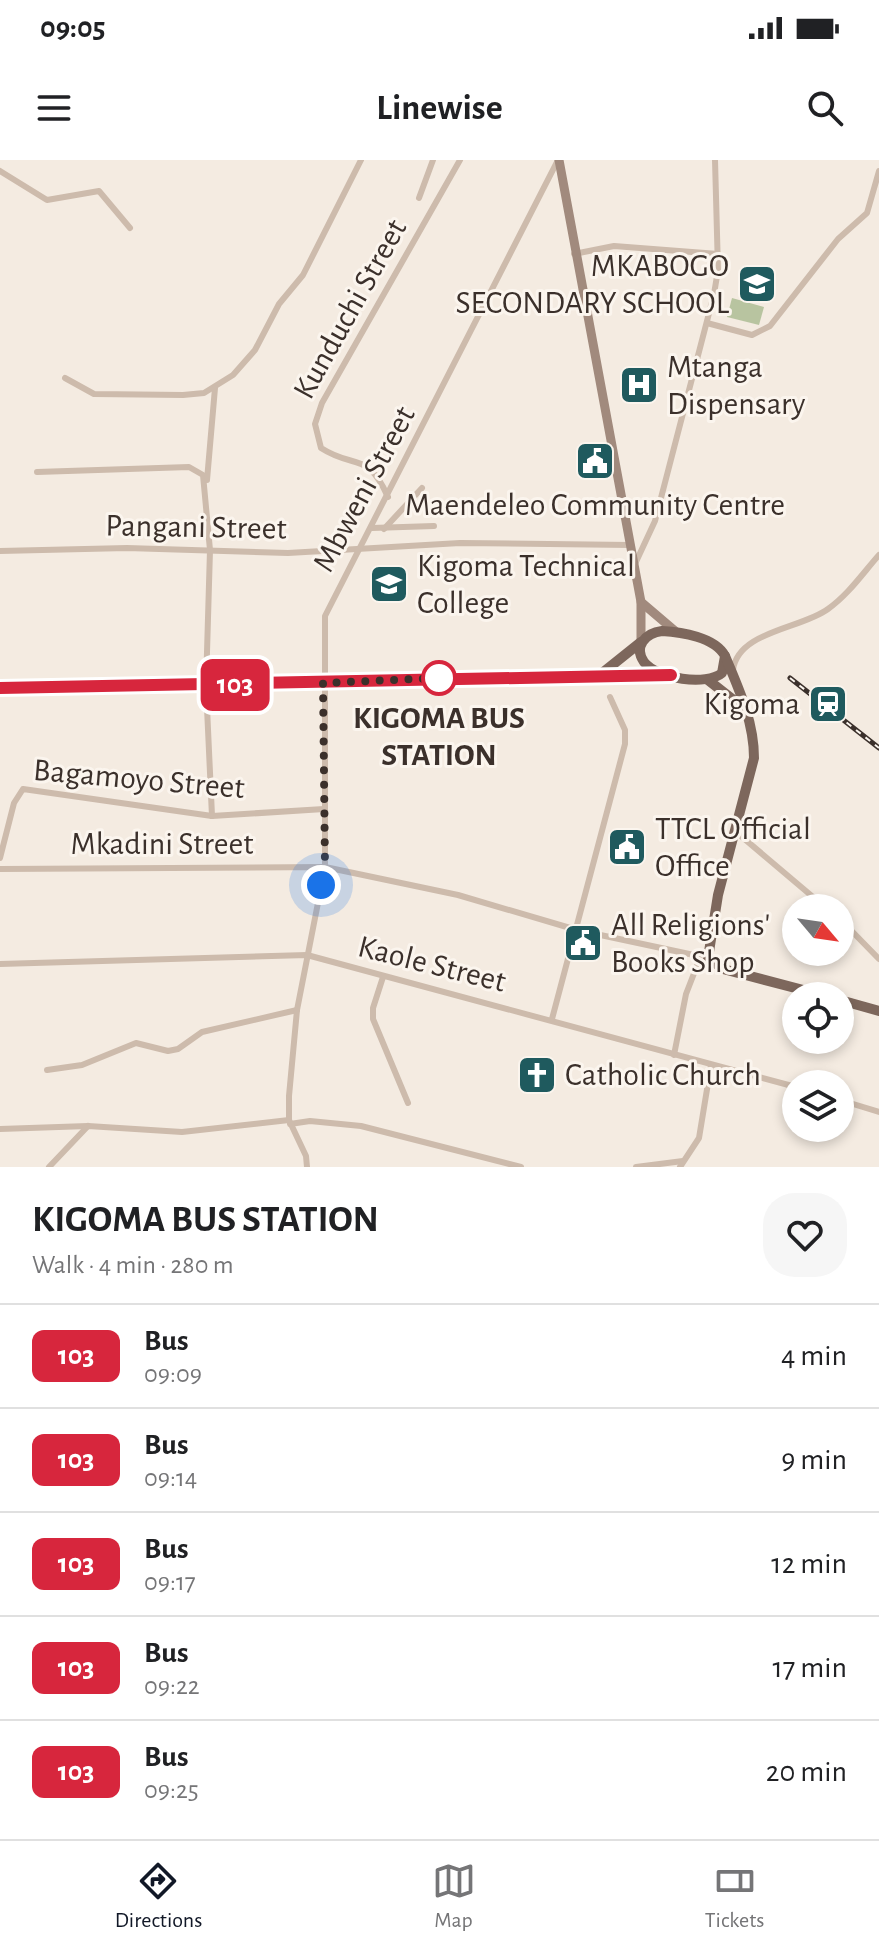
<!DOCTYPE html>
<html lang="en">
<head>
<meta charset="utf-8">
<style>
	:root { --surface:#fff; --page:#f6f6f6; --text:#202124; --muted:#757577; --line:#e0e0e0; --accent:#111827 }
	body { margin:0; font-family:"Alegreya Sans",sans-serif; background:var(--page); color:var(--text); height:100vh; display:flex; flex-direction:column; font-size:30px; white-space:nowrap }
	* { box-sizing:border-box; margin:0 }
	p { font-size:26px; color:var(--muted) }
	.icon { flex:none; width:44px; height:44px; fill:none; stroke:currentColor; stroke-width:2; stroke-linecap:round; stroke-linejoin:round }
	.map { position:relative; height:1007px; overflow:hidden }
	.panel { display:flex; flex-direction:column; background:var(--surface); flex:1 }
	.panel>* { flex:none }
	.badge { padding:0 16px; border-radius:12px; font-size:28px; line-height:52px }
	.needle { width:52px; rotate:119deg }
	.controls { position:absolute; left:782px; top:734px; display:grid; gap:16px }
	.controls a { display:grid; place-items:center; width:72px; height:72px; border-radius:50%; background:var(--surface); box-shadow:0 4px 12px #0003; font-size:40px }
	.you { position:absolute; width:40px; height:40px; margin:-20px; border:6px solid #fff; border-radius:50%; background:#1a73e8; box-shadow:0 0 0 12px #1a73e833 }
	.map>.badge { position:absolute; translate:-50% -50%; box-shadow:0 0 0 4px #fff }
	.round { display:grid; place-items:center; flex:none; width:84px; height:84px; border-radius:32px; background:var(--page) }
	.summary { display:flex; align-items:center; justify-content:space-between; height:136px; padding:0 32px }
	h1 { font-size:38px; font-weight:700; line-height:60px }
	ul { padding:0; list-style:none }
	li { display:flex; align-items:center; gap:24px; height:104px; padding:0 32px; border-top:2px solid var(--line) }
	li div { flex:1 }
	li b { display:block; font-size:30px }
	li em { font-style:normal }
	li .badge { min-width:88px; font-weight:700; text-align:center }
	.status { display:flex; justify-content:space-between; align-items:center; height:56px; padding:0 40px; background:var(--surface); direction:ltr }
	.status svg { height:22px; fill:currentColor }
	header { display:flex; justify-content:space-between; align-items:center; height:104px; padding:0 32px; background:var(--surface); font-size:36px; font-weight:700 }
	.tabs { display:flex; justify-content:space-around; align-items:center; height:112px; border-top:2px solid var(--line); background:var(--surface); font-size:22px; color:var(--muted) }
	.tabs a { display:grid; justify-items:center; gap:4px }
	.tabs .active { color:var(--accent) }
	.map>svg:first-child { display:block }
	.green { fill:#b8c4a0 }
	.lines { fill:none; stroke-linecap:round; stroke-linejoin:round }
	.street { stroke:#cdbbac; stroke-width:6 }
	.secondary { stroke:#a18a7d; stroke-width:9 }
	.primary { stroke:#7d675c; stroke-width:10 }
	.rail-casing { stroke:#3b302b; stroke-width:5 }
	.rail { stroke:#fbf5ee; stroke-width:2; stroke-dasharray:6; stroke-linecap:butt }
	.line-casing { stroke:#fff; stroke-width:18 }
	.line { stroke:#d7263d; stroke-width:12 }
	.walk { stroke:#3b302b; stroke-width:8; stroke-dasharray:0 14.4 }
	.stop-dot { fill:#fff; stroke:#d7263d; stroke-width:4 }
	.labels { text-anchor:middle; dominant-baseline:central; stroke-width:6; stroke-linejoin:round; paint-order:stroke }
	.poi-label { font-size:32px; fill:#3b302b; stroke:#fbf5ee; text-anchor:start }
	.street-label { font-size:32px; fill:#3b302b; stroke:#fbf5ee }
	.stop-label { font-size:32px; font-weight:bold; fill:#3b302b; stroke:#fbf5ee }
</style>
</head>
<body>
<div class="status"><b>09:05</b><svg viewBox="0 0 49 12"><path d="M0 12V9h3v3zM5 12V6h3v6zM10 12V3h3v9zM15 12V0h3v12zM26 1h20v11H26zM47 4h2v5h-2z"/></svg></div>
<header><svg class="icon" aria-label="menu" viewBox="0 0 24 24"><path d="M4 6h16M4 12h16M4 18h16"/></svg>Linewise<svg class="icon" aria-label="search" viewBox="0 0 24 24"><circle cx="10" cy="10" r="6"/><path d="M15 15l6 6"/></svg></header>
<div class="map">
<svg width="879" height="1007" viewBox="0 0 879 1007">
	<rect width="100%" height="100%" fill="#f4ebe1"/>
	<!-- green -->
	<path class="green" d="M732 138 764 147 759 165 727 157Z"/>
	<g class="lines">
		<!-- street -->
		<g class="street">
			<path d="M0 11 47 40 99 31 130 68"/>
			<path d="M419 38 433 0"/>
			<path d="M574 94 614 86 718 94"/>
			<path d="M707 163 752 175 770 166 838 79 867 53 879 11"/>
			<path d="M65 218 94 234 183 235 204 233 233 215 255 190 279 144 303 115 361 0"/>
			<path d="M37 312 189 307 203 315 210 390 206 526 212 656"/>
			<path d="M207 320 215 228"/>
			<path d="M388 337C367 290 355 310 321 288L315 264 322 243 460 0"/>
			<path d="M372 368 434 366"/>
			<path d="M384 369 422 328"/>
			<path d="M0 391 127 388 288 393 460 383 630 385"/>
			<path d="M635 404 655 361 714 134 718 110 715 0"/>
			<path d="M733 510C738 471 801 469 828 449 848 435 863 413 879 395"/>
			<path d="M735 671 826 748"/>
			<path d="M0 698 14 643 23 629 212 656 324 649"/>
			<path d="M0 709 325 707 458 735 577 770 708 798"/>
			<path d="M840 759 879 799"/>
			<path d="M0 804 307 795 796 927"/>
			<path d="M383 817 373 848V859L408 943"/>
			<path d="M552 859 625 584V570L610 537"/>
			<path d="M674 895 686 834 700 798"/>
			<path d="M47 910 82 905 136 883 168 891 178 889 202 872 297 850"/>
			<path d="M840 940 879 952"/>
			<path d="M290 964 310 961 361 966 521 1007"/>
			<path d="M0 969 88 966 182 972 289 960"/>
			<path d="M49 1007 88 966"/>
			<path d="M307 1007 306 996 289 960V936L297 850 325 707V456L558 0"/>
			<path d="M636 1007 683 1001"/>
			<path d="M680 1007 699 978 711 905"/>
		</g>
		<!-- secondary -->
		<g class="secondary">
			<path d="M559 0 641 442V482"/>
			<path d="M641 442 675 471"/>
		</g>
		<!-- primary -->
		<g class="primary">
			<path d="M662 471C681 472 715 477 725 496L722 513C707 526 657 519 644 502 633 486 646 473 662 471Z"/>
			<path d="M725 496C739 529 754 562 754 598L718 735 708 798 723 809 826 836"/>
			<path d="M601 514 641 482"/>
			<path d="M708 520 745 549"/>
			<path d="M0 528 671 515"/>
			<path d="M840 840 879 851"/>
		</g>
		<!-- rail casing -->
		<g class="rail-casing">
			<path id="rail" d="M790 518 879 588"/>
		</g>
		<!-- rail -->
		<use href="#rail" class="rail"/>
	</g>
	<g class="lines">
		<!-- line casing -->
		<g class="line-casing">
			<path id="line" d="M0 528 671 515"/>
		</g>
		<!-- line -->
		<use href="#line" class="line"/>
		<!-- walk -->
		<path class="walk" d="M321 725 325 707 323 523 439 518"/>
	</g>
	<!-- icons -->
	<defs>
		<g id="school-square" transform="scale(2)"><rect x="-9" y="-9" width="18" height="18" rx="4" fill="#1f5a5e" stroke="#fbf5ee"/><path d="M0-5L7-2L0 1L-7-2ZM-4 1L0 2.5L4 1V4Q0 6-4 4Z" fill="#fff"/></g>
		<g id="hospital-square" transform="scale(2)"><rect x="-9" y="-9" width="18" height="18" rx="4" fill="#1f5a5e" stroke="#fbf5ee"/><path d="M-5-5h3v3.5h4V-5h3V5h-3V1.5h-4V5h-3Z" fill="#fff"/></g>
		<g id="civic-square" transform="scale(2)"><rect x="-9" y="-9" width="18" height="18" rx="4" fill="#1f5a5e" stroke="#fbf5ee"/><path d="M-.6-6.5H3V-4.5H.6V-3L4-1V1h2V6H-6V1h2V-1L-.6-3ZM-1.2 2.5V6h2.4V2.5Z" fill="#fff"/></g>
		<g id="university-square" transform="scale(2)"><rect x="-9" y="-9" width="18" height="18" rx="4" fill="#1f5a5e" stroke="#fbf5ee"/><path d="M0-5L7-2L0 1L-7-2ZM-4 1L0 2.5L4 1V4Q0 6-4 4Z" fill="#fff"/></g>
		<g id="station-square" transform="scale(2)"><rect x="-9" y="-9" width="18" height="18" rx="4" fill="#1f5a5e" stroke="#fbf5ee"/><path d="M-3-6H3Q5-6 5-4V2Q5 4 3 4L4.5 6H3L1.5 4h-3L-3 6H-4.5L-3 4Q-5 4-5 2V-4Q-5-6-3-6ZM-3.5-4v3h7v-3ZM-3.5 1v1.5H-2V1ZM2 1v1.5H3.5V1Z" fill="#fff"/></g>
		<g id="church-square" transform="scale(2)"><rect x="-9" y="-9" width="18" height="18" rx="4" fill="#1f5a5e" stroke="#fbf5ee"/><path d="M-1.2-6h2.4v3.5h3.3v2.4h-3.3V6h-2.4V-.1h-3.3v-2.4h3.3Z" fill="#fff"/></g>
	</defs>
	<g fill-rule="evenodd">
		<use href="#school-square" x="757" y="124"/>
		<use href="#hospital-square" x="639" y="225"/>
		<use href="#civic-square" x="595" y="301"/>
		<use href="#university-square" x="389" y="424"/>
		<use href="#station-square" x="828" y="544"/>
		<use href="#civic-square" x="627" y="687"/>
		<use href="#civic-square" x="583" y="783"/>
		<use href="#church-square" x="537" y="915"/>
	</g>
	<!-- markers -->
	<circle class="stop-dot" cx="439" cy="518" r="16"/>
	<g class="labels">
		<!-- poi labels -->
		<g class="poi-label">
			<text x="729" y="106" text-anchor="end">MKABOGO<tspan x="729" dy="37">SECONDARY SCHOOL</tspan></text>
			<text x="667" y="207">Mtanga<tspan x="667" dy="37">Dispensary</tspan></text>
			<text x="595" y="345" text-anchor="middle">Maendeleo Community Centre</text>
			<text x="417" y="406">Kigoma Technical<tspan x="417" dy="37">College</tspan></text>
			<text x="800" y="544" text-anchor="end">Kigoma</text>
			<text x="655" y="669">TTCL Official<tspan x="655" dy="37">Office</tspan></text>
			<text x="611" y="765">All Religions'<tspan x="611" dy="37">Books Shop</tspan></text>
			<text x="565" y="915">Catholic Church</text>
		</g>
		<!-- street labels -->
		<g class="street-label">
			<text transform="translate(350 149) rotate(-61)">Kunduchi Street</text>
			<text transform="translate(364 329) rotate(-62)">Mbweni Street</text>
			<text transform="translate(196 367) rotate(1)">Pangani Street</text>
			<text transform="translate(139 619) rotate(5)">Bagamoyo Street</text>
			<text x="162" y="684">Mkadini Street</text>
			<text transform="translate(432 804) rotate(14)">Kaole Street</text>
		</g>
		<!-- stop labels -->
		<g class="stop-label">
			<text x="439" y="558">KIGOMA BUS<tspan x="439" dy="37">STATION</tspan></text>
		</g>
	</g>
</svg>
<div class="controls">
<a><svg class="needle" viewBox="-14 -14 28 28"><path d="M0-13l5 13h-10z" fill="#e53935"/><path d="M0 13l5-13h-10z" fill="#757577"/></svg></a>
<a><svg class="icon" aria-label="locate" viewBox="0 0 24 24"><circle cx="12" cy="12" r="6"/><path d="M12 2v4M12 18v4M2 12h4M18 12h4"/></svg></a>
<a><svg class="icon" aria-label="layers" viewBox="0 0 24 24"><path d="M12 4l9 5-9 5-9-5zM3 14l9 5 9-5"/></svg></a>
</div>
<div class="you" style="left:321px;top:725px"></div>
<b class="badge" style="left:235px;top:525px;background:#d7263d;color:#fff">103</b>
</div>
<section class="panel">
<div class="summary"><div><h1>KIGOMA BUS STATION</h1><p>Walk · 4 min · 280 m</p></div><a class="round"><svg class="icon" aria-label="heart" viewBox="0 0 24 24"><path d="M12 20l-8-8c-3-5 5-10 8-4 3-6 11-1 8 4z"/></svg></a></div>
<ul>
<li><span class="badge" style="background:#d7263d;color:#fff">103</span><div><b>Bus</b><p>09:09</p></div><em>4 min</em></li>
<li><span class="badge" style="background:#d7263d;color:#fff">103</span><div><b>Bus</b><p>09:14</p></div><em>9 min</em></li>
<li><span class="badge" style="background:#d7263d;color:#fff">103</span><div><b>Bus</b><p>09:17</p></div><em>12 min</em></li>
<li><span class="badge" style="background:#d7263d;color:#fff">103</span><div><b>Bus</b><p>09:22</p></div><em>17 min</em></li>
<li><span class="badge" style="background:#d7263d;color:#fff">103</span><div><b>Bus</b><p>09:25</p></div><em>20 min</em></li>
</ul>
</section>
<nav class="tabs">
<a class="active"><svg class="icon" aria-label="directions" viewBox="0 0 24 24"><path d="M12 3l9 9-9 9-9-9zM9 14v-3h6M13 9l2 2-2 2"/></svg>Directions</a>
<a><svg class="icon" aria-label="map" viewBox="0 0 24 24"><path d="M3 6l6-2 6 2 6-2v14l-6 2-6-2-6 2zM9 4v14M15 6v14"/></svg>Map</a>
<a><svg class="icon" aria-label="tickets" viewBox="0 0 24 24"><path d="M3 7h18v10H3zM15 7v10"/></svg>Tickets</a>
</nav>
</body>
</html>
